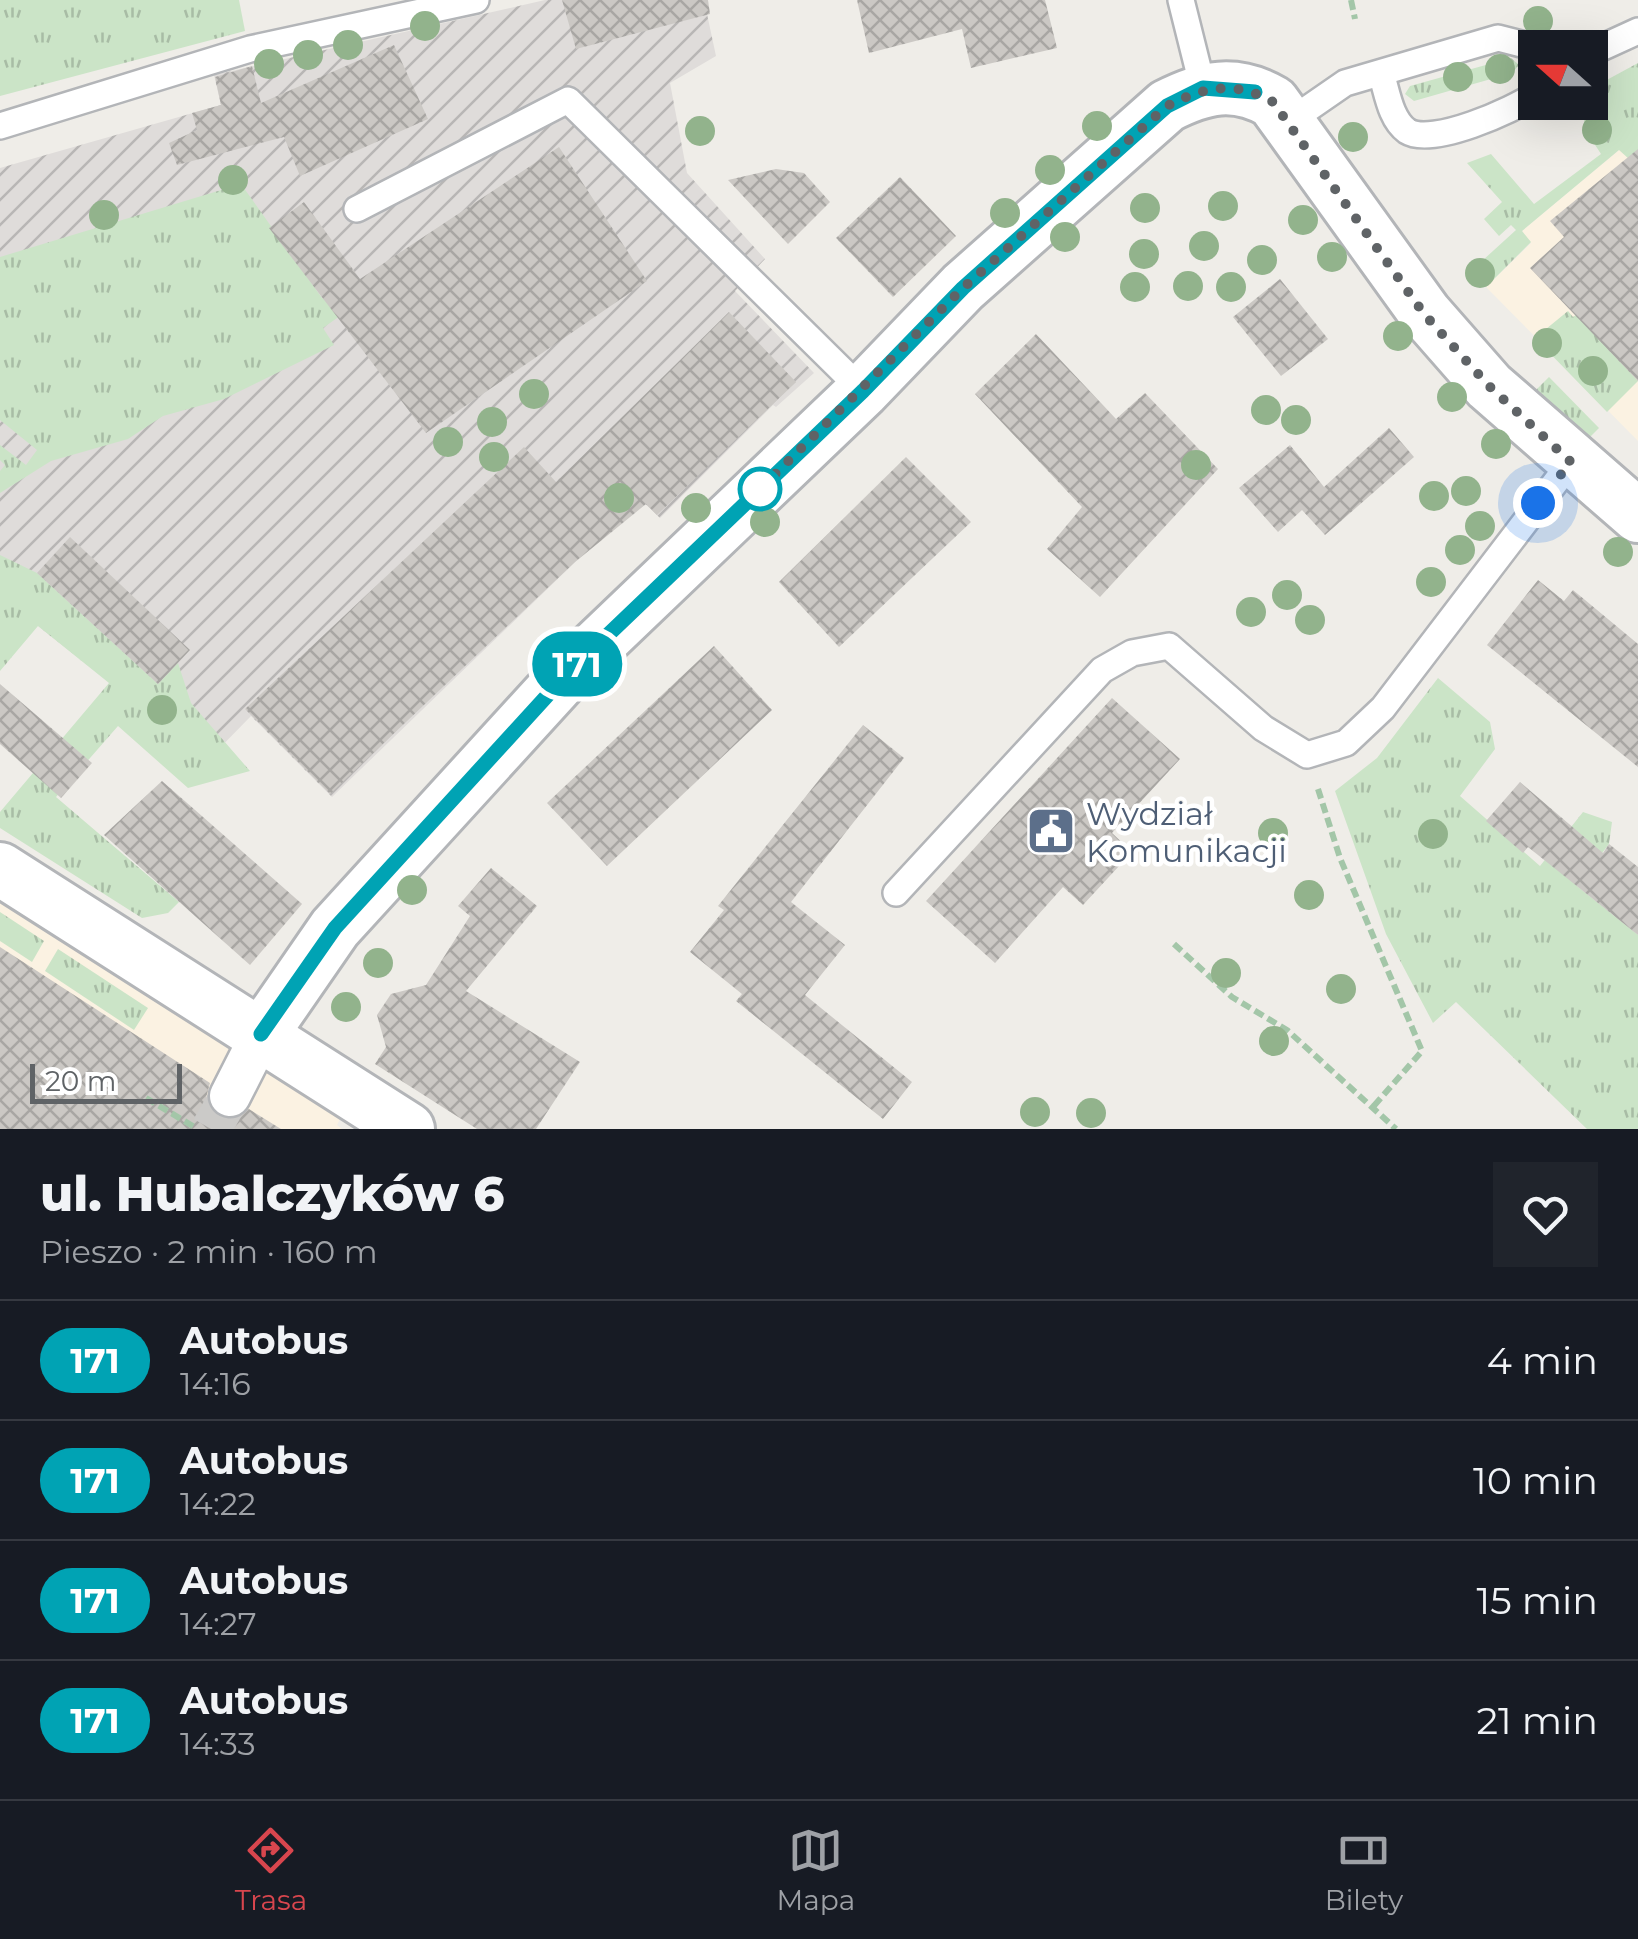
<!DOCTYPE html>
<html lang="pl">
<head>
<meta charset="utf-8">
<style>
	:root { --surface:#171b24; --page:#20242c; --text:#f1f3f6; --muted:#9ea1a6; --line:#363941; --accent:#d8464e }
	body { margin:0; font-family:Montserrat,sans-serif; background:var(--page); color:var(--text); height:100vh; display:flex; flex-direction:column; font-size:38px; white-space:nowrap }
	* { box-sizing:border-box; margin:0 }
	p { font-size:32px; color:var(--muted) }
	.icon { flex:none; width:55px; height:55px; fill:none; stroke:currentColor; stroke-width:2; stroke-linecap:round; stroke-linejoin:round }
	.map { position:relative; height:1129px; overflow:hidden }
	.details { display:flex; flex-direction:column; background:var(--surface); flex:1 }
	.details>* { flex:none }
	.badge { padding:0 20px; border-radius:32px; font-size:35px; line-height:65px }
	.needle { width:65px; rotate:291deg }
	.fabs { position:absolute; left:1518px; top:30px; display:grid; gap:20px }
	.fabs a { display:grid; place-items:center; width:90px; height:90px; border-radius:0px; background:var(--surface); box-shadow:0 10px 40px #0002; font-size:50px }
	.scale { position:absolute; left:30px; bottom:25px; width:152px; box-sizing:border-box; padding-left:10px; border:5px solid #5f6366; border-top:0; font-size:28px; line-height:35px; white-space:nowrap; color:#5f6366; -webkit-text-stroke:8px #fff; paint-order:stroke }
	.you { position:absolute; width:50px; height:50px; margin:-25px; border:8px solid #fff; border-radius:50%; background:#1a73e8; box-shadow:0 0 0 15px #1a73e833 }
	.map>.badge { position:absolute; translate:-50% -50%; box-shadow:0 0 0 5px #fff }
	.round { display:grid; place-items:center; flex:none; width:105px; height:105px; border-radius:0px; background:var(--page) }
	.summary { display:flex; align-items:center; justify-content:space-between; height:170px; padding:0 40px }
	h1 { font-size:48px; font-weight:800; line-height:75px }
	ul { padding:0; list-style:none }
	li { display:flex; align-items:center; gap:30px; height:120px; padding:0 40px; border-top:2px solid var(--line) }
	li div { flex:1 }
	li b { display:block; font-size:38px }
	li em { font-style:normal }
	li .badge { min-width:110px; font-weight:700; text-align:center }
	.tab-bar { display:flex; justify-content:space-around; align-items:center; height:140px; border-top:2px solid var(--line); background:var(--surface); font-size:28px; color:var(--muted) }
	.tab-bar a { display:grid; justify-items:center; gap:5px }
	.tab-bar .active { color:var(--accent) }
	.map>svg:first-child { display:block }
	.commercial { fill:#fbf2e2 }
	.industrial { fill:url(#industrial-furrows) }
	.grass { fill:url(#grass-tufts) }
	.building { fill:url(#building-cross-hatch) }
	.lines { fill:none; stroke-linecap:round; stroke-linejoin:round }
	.pedestrian-tunnel { stroke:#cbcac8; stroke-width:40; stroke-dasharray:40 20; stroke-linecap:butt }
	.service-casing { stroke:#b3b5b8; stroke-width:30 }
	.pedestrian-casing { stroke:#b3b5b8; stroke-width:45 }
	.minor-casing { stroke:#b3b5b8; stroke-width:58 }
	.path { stroke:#a3c6a8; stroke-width:6; stroke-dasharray:10 5; stroke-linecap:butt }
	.service { stroke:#fff; stroke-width:25 }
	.pedestrian { stroke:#fff; stroke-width:40 }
	.minor { stroke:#fff; stroke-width:52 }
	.tree { fill:#92b38c }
	.line-casing { stroke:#fff; stroke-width:22 }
	.line { stroke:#00a3b4; stroke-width:15 }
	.walk { stroke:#5f6366; stroke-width:10; stroke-dasharray:0 18 }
	.stop-dot { fill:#fff; stroke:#00a3b4; stroke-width:5 }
	.labels { text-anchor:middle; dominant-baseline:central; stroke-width:9; stroke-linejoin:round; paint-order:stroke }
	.service-label { font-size:32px; fill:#4e5e75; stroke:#fff; text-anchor:start }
</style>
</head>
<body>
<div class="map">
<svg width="1638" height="1129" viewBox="0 0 1638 1129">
	<defs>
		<pattern id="industrial-furrows" width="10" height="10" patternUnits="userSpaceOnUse" patternTransform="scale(2.5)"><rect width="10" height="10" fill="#dfdcda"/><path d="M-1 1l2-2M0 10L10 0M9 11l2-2" fill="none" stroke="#b8b6b5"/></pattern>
		<pattern id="grass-tufts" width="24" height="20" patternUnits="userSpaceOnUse" patternTransform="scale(2.5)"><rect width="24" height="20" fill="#cbe4c7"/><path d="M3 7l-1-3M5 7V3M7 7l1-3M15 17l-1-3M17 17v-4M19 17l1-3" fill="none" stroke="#a8bca5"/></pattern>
		<pattern id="building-cross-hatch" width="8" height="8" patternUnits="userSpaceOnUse" patternTransform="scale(2.5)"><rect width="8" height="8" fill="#cbc8c4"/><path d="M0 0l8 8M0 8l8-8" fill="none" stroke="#a8a6a3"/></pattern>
	</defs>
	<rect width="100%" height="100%" fill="#efede8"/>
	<!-- commercial -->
	<g class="commercial">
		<path d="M1638 127V441L1486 287 1531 243 1522 231 1619 150Z"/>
		<path d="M0 897 342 1115 337 1125 342 1129H0Z"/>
	</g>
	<!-- industrial -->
	<path class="industrial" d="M545 0H704L716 56 670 83 687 173 765 259 735 291 814 373 776 407 773 405 660 518 637 496 599 539 332 797 251 716 208 760 0 596V168L221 105 214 75Z"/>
	<!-- grass -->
	<g class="grass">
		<path d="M0 0H239L245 31 0 96Z"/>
		<path d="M1511 58 1519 65 1512 73 1414 101 1405 94 1410 86Z"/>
		<path d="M1638 63V153L1629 159 1619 150 1522 231 1531 242 1486 287 1471 271 1516 230 1511 225 1499 236 1484 219 1502 202 1467 163 1491 154 1534 204 1601 154 1584 128V103L1590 102V89Z"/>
		<path d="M241 184 322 298 344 313 323 328 334 345 224 399 163 416 128 439 51 461 0 493V471L5 465 0 460V445L26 465 37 450 0 420V257Z"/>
		<path d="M1568 311 1573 317 1577 314 1638 381 1607 412 1535 338Z"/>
		<path d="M1549 377 1599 428 1590 437 1536 390Z"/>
		<path d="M0 555 37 573 158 684 178 663 191 703 250 771 188 788 118 726 56 797 179 902 168 913 142 918 0 828V812L109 683 38 626 0 671Z"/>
		<path d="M1438 678 1490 722 1495 749 1460 796 1540 866 1583 812 1612 822 1609 844 1577 886 1638 935V1129H1587L1456 1002 1433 1023 1386 934 1335 791 1377 758Z"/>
		<path d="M0 912 44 941 32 962 0 941Z"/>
		<path d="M58 949 148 1008 134 1030 45 971Z"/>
	</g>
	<!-- building -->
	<g class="building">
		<path d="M562 0H708L710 14 576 49Z"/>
		<path d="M857 0H1045L1057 48 971 68 962 29 869 53Z"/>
		<path d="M394 45 428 119 300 176 284 137 177 165 169 143 197 130 192 113 221 105 215 77 252 66 261 103Z"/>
		<path d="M559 147 647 281 426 433 269 228 304 202 360 279Z"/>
		<path d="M1638 149V381L1530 268 1564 237 1550 221Z"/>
		<path d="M776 169 804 173 830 202 788 244 728 180Z"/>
		<path d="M900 177 956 236 893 297 836 238Z"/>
		<path d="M1280 279 1328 339 1281 376 1233 317Z"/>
		<path d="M729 312 796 382 657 515 646 504 575 562 330 794 245 709 524 447 556 482Z"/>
		<path d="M1036 334 1116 419 1145 393 1218 469 1100 597 1047 549 1082 507 975 394Z"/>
		<path d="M1389 428 1414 457 1325 535 1302 510 1278 532 1239 488 1290 445 1324 487Z"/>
		<path d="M906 457 971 522 839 647 779 582Z"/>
		<path d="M70 537 190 650 158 684 37 573Z"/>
		<path d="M1538 580 1564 601 1573 590 1638 644V767L1487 645Z"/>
		<path d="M714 646 772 710 607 866 547 803Z"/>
		<path d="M0 684 92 763 61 798 0 744Z"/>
		<path d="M1112 698 1180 759 1112 833 1132 852 1083 905 1063 887 995 963 926 901Z"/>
		<path d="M863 725 904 758 791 902 845 945 805 995 912 1082 883 1119 736 1001 742 994 690 952 724 910 718 906Z"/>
		<path d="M162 781 302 904 250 965 104 835Z"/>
		<path d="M1520 782 1603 853 1609 844 1638 867V935L1528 847 1523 853 1486 821Z"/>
		<path d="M491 868 537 906 466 991 580 1062 536 1129H477L375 1064 386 1047 377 1015 391 994 426 985 470 916 458 906Z"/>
		<path d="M0 947 210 1083 206 1098 218 1117 232 1120 249 1109 281 1129H0Z"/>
	</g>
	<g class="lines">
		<!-- pedestrian-tunnel -->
		<path class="pedestrian-tunnel" d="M211 1129 230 1096"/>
		<!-- service casing -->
		<g class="service-casing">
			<g id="service">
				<path d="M1181 0 1203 88"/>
				<path d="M1590 53 1638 31"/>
				<path d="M1381 73C1387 91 1390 119 1407 131 1432 147 1513 110 1535 95"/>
				<path d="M1290 121 1345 83 1498 38 1537 48"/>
				<path d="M0 126 250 49 476 0"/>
				<path d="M357 209 568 100 863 391"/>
				<path d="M896 893 1102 670 1132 653 1169 646 1263 728 1307 755 1346 743 1383 708 1571 462"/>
			</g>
		</g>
		<!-- pedestrian casing -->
		<g class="pedestrian-casing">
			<path id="pedestrian" d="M230 1096 261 1035"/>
		</g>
		<!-- minor casing -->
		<g class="minor-casing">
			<g id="minor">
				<path d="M0 869 408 1129"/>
				<path d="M261 1035 335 928 566 675 863 391 963 287 1167 106C1204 87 1235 80 1273 102L1425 313 1489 386 1638 516"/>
			</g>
		</g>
		<!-- path -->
		<g class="path">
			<path d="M1351 0 1355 19"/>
			<path d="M1318 789 1340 858 1422 1051 1373 1107"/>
			<path d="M1174 944 1232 997 1287 1030 1396 1129"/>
			<path d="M146 1098 196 1128"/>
		</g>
		<!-- service -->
		<use href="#service" class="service"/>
		<!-- pedestrian -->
		<use href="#pedestrian" class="pedestrian"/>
		<!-- minor -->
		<use href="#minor" class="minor"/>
	</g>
	<!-- trees -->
	<g class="tree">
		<circle cx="1538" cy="21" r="15"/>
		<circle cx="425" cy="26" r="15"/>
		<circle cx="348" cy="45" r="15"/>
		<circle cx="308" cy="55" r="15"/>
		<circle cx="269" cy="64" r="15"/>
		<circle cx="1500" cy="69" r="15"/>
		<circle cx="1458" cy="77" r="15"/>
		<circle cx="1097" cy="126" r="15"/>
		<circle cx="1597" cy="130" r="15"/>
		<circle cx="700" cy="131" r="15"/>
		<circle cx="1353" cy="137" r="15"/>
		<circle cx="1050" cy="170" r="15"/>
		<circle cx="233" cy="180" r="15"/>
		<circle cx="1223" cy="206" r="15"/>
		<circle cx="1145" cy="208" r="15"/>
		<circle cx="1005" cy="213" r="15"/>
		<circle cx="104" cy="215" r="15"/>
		<circle cx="1303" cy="220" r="15"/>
		<circle cx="1065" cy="237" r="15"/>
		<circle cx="1204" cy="246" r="15"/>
		<circle cx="1144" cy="254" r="15"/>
		<circle cx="1332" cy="257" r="15"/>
		<circle cx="1262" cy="260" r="15"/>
		<circle cx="1480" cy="273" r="15"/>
		<circle cx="1188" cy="286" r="15"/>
		<circle cx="1135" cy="287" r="15"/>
		<circle cx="1231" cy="287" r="15"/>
		<circle cx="1398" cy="336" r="15"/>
		<circle cx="1547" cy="343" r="15"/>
		<circle cx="1593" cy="371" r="15"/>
		<circle cx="534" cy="394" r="15"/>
		<circle cx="1452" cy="397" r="15"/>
		<circle cx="1266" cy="410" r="15"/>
		<circle cx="1296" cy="420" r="15"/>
		<circle cx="492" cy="422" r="15"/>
		<circle cx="448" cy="442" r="15"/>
		<circle cx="1496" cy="444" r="15"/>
		<circle cx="494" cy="457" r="15"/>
		<circle cx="1196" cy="465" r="15"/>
		<circle cx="1466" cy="491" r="15"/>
		<circle cx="1434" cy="496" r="15"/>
		<circle cx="619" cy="498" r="15"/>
		<circle cx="696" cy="508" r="15"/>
		<circle cx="765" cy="522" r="15"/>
		<circle cx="1480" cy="526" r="15"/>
		<circle cx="1460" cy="550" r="15"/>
		<circle cx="1618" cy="552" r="15"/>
		<circle cx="1431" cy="582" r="15"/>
		<circle cx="1287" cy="595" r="15"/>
		<circle cx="1251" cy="612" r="15"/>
		<circle cx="1310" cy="620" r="15"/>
		<circle cx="162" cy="710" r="15"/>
		<circle cx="1273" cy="833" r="15"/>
		<circle cx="1433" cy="834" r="15"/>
		<circle cx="412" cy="890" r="15"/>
		<circle cx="1309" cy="895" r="15"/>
		<circle cx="378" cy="963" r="15"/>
		<circle cx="1226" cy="973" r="15"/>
		<circle cx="1341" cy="989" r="15"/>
		<circle cx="346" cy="1007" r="15"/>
		<circle cx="1274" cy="1041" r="15"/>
		<circle cx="1035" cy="1112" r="15"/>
		<circle cx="1091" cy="1113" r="15"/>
	</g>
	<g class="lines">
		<!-- line casing -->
		<g class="line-casing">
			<path id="line" d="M261 1034 335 928 566 675 863 391 963 288 1167 106 1203 88 1255 92"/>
		</g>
		<!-- line -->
		<use href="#line" class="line"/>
		<!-- walk -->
		<path class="walk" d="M760 489 755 494 963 288 1167 106C1204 87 1235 80 1273 102L1424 314 1489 386 1571 462 1538 503"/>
	</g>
	<!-- icons -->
	<defs>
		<g id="civic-square" transform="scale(2.5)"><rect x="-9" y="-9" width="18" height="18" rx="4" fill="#5c6f8a" stroke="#fff"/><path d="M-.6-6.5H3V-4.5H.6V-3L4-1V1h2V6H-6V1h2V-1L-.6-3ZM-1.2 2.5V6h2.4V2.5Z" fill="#fff"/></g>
	</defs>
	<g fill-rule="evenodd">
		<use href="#civic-square" x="1051" y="831"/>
	</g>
	<!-- markers -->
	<circle class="stop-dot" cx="760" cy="489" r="20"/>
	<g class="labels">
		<!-- service labels -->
		<g class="service-label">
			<text x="1086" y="813">Wydział<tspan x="1086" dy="37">Komunikacji</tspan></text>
		</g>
	</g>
</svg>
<div class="fabs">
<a><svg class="needle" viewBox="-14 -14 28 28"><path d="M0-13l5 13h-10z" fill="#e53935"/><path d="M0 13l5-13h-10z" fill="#9ea1a6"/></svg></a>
</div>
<div class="scale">20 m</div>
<div class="you" style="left:1538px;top:503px"></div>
<b class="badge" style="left:577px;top:664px;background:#00a3b4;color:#fff">171</b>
</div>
<section class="details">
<div class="summary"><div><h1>ul. Hubalczyków 6</h1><p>Pieszo · 2 min · 160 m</p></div><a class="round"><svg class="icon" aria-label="heart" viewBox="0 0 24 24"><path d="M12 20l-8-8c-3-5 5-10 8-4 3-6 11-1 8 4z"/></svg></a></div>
<ul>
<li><span class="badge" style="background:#00a3b4;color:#fff">171</span><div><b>Autobus</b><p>14:16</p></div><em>4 min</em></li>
<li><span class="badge" style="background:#00a3b4;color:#fff">171</span><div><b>Autobus</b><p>14:22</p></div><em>10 min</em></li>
<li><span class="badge" style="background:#00a3b4;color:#fff">171</span><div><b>Autobus</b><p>14:27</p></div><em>15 min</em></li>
<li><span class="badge" style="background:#00a3b4;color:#fff">171</span><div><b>Autobus</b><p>14:33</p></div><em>21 min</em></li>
</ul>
</section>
<nav class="tab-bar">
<a class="active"><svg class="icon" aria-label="directions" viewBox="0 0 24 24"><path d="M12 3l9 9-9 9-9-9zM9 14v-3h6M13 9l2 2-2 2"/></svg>Trasa</a>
<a><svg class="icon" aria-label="map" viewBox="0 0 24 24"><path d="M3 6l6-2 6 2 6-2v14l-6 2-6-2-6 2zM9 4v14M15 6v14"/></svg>Mapa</a>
<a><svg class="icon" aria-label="tickets" viewBox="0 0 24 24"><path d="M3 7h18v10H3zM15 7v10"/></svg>Bilety</a>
</nav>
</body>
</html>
